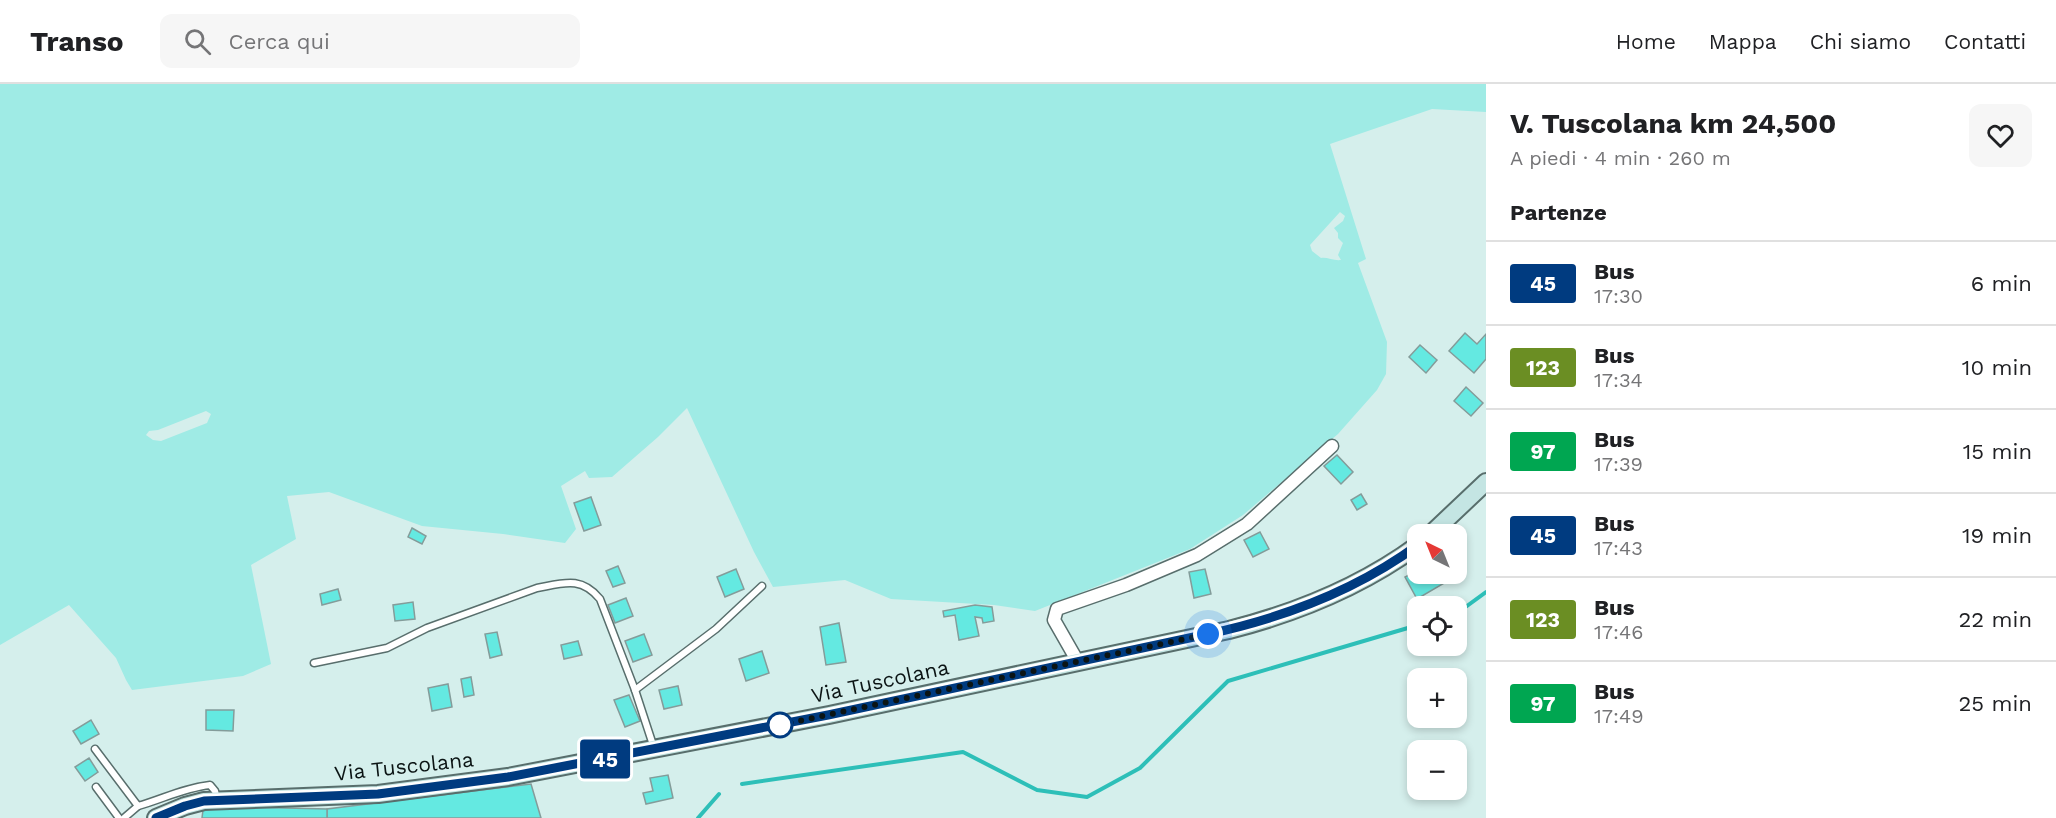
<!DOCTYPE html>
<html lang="it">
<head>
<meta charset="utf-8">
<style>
	:root { --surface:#fff; --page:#f6f6f6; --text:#202124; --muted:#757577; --line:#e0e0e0 }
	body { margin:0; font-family:"Work Sans",sans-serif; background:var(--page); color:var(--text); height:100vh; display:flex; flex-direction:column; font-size:22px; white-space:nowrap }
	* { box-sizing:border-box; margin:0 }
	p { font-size:20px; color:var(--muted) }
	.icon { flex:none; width:33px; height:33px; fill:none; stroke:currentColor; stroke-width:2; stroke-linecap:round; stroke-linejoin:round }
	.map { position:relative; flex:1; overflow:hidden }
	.drawer { display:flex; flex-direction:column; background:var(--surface); width:570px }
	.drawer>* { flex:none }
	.badge { padding:0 12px; border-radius:4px; font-size:21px; line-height:39px }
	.needle { width:39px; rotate:317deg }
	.controls { position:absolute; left:1407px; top:440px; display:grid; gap:12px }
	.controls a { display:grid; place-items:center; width:60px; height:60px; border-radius:12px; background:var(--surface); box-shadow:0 3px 9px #0003; font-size:30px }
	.you { position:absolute; width:30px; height:30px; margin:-15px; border:4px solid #fff; border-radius:50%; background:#1a73e8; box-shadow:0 0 0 9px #1a73e833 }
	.map>.badge { position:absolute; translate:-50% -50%; box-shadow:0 0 0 3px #fff }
	h2 { padding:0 24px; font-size:22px; line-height:54px }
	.round { display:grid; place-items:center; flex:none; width:63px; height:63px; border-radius:12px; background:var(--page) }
	.headline { display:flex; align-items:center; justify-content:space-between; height:102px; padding:0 24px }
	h1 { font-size:28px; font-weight:700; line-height:45px }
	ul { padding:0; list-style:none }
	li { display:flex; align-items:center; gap:18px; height:84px; padding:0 24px; border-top:2px solid var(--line) }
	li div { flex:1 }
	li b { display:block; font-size:22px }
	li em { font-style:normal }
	li .badge { min-width:66px; font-weight:700; text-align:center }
	header { display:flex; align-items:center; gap:36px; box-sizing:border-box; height:84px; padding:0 30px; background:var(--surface); border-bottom:2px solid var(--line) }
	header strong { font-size:28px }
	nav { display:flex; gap:33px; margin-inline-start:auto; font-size:21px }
	.search { width:420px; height:54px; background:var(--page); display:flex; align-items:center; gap:15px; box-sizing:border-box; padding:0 21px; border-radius:12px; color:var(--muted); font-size:22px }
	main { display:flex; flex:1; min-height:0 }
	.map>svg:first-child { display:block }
	.green { fill:#9febe5; fill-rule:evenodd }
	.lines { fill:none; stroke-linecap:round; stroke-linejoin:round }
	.stream { stroke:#2dbfb8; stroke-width:4 }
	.building { fill:#64e9e1; stroke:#849c9a; stroke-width:1.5 }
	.service-casing { stroke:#586e6c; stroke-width:9 }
	.minor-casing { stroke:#586e6c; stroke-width:15 }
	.secondary-casing { stroke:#586e6c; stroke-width:20 }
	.service { stroke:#fff; stroke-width:6 }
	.minor { stroke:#fff; stroke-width:12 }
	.secondary { stroke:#c4e5e3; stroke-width:16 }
	.line-casing { stroke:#fff; stroke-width:14 }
	.line { stroke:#003b80; stroke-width:9 }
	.walk { stroke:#0b1414; stroke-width:6; stroke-dasharray:0 10.8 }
	.stop-dot { fill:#fff; stroke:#003b80; stroke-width:3 }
	.labels { text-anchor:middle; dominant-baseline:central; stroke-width:5; stroke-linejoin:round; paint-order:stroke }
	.street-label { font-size:21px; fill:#0b1414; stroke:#d5efec }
</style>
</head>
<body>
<header>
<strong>Transo</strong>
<div class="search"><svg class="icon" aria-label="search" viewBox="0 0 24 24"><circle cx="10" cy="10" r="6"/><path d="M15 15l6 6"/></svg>Cerca qui</div>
<nav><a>Home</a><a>Mappa</a><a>Chi siamo</a><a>Contatti</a></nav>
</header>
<main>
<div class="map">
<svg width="1486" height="734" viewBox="0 0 1486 734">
	<rect width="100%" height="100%" fill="#d5efec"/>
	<!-- green -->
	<path class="green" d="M0 0H1486V28L1432 25 1330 60 1366 175 1358 179 1387 258 1386 290 1377 306 1338 350 1243 431 1190 465 1035 527 994 521 891 515 845 496 773 503 754 468 687 324 658 353 612 393 589 394 585 387 561 402 576 445 565 459 503 450 422 442 329 408 287 412 296 455 251 481 271 580 243 592 132 606 126 596 116 574 69 521 0 561ZM1340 128 1345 132 1343 137 1334 144 1338 149V154L1343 159 1338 171 1341 176C1334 177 1327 173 1321 174L1312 167 1310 161ZM206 327 211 330 207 339 161 357 153 356 146 351 149 347 158 346Z"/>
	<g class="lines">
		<!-- stream -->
		<g class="stream">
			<path d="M1456 530 1486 508"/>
			<path d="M742 700 963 668 1037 706 1087 713 1140 684 1228 597 1418 541"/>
			<path d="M698 734 719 710"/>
		</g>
	</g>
	<!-- building -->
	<g class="building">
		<path d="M1465 249 1477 260 1486 250V275L1474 289 1449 267Z"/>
		<path d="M1420 261 1437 276 1426 289 1409 273Z"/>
		<path d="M1466 303 1483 319 1471 332 1454 317Z"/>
		<path d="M1337 371 1353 388 1341 400 1324 382Z"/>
		<path d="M1361 410 1367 420 1357 426 1351 416Z"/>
		<path d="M591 413 601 441 584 447 574 419Z"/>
		<path d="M412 444 426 452 422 460 408 453Z"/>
		<path d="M1260 448 1269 465 1253 473 1244 456Z"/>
		<path d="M618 482 625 499 613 503 606 487Z"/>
		<path d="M736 485 744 505 725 513 717 493Z"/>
		<path d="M1205 485 1211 510 1194 514 1189 488Z"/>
		<path d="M1418 486V489H1441L1446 498 1417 515 1405 493Z"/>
		<path d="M338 505 341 516 322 521 320 510Z"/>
		<path d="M626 514 633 532 615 539 608 521Z"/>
		<path d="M413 518 415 535 395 537 393 521Z"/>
		<path d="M975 521 992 523 994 537 983 539 982 534 975 533 979 552 959 556 955 531 944 533 943 527Z"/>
		<path d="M839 539 846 578 826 581 820 543Z"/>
		<path d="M497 548 502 571 490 574 485 550Z"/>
		<path d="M644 550 652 571 633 578 625 557Z"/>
		<path d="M578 557 582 571 564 575 561 561Z"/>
		<path d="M762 567 769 589 746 597 739 575Z"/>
		<path d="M471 593 474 611 464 613 461 595Z"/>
		<path d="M448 600 452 623 432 627 428 604Z"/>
		<path d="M678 602 682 621 664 625 659 606Z"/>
		<path d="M629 611 640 637 625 643 614 616Z"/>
		<path d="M206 626H234L233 647 206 646Z"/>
		<path d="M91 636 99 650 81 660 73 647Z"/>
		<path d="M89 674 98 688 85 697 75 683Z"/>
		<path d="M668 691 673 714 646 720 643 709 653 707 650 694Z"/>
		<path d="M531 700 541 734H327V725Z"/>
		<path d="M239 723 327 725V734H202L203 726Z"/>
	</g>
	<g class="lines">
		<!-- service casing -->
		<g class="service-casing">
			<g id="service">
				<path d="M314 579 387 564 427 544 537 504C564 499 581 492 600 515L635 606 654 664"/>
				<path d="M635 606 716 545 762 502"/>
				<path d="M95 665 138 722C163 715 183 704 210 701L215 707 217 715"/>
				<path d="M96 703 119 734"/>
				<path d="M124 734 138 722"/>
			</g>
		</g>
		<!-- minor casing -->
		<g class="minor-casing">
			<path id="minor" d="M1078 578 1054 536 1057 525 1126 501 1197 471 1247 440 1332 362"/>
		</g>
		<!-- secondary casing -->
		<g class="secondary-casing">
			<g id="secondary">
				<path d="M1431 450 1486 398"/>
				<path d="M156 734 185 722 204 717 378 710 508 693 829 631 1229 546C1296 529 1362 502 1418 461"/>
			</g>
		</g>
		<!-- service -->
		<use href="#service" class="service"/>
		<!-- minor -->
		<use href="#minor" class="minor"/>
		<!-- secondary -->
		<use href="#secondary" class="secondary"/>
	</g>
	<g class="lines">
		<!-- line casing -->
		<g class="line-casing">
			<path id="line" d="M156 734 185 722 204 717 378 710 508 693 828 631 1208 550C1283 534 1355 507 1418 461"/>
		</g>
		<!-- line -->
		<use href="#line" class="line"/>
		<!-- walk -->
		<path class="walk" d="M780 641 1208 550"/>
	</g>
	<!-- markers -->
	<circle class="stop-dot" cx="780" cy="641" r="12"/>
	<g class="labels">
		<!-- street labels -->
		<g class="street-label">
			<text transform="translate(880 597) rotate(-12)">Via Tuscolana</text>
			<text transform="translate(404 682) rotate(-6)">Via Tuscolana</text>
		</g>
	</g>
</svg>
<div class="controls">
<a><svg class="needle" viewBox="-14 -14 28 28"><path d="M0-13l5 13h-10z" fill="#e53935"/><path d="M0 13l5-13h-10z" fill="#757577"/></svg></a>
<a><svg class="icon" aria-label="locate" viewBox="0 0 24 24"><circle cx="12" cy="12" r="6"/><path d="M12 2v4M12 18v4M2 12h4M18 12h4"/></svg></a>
<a>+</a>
<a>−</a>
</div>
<div class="you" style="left:1208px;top:550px"></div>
<b class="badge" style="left:605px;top:675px;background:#003b80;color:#fff">45</b>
</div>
<section class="drawer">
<div class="headline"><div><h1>V. Tuscolana km 24,500</h1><p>A piedi · 4 min · 260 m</p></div><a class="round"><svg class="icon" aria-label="heart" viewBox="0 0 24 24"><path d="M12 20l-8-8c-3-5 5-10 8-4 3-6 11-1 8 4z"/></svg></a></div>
<h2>Partenze</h2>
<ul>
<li><span class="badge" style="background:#003b80;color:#fff">45</span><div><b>Bus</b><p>17:30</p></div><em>6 min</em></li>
<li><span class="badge" style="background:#6b8e23;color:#fff">123</span><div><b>Bus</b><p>17:34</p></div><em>10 min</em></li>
<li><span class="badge" style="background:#00a651;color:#fff">97</span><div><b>Bus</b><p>17:39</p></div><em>15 min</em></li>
<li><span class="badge" style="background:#003b80;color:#fff">45</span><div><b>Bus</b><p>17:43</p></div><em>19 min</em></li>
<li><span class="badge" style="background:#6b8e23;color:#fff">123</span><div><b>Bus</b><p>17:46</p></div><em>22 min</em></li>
<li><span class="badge" style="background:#00a651;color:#fff">97</span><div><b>Bus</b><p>17:49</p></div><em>25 min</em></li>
</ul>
</section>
</main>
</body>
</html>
